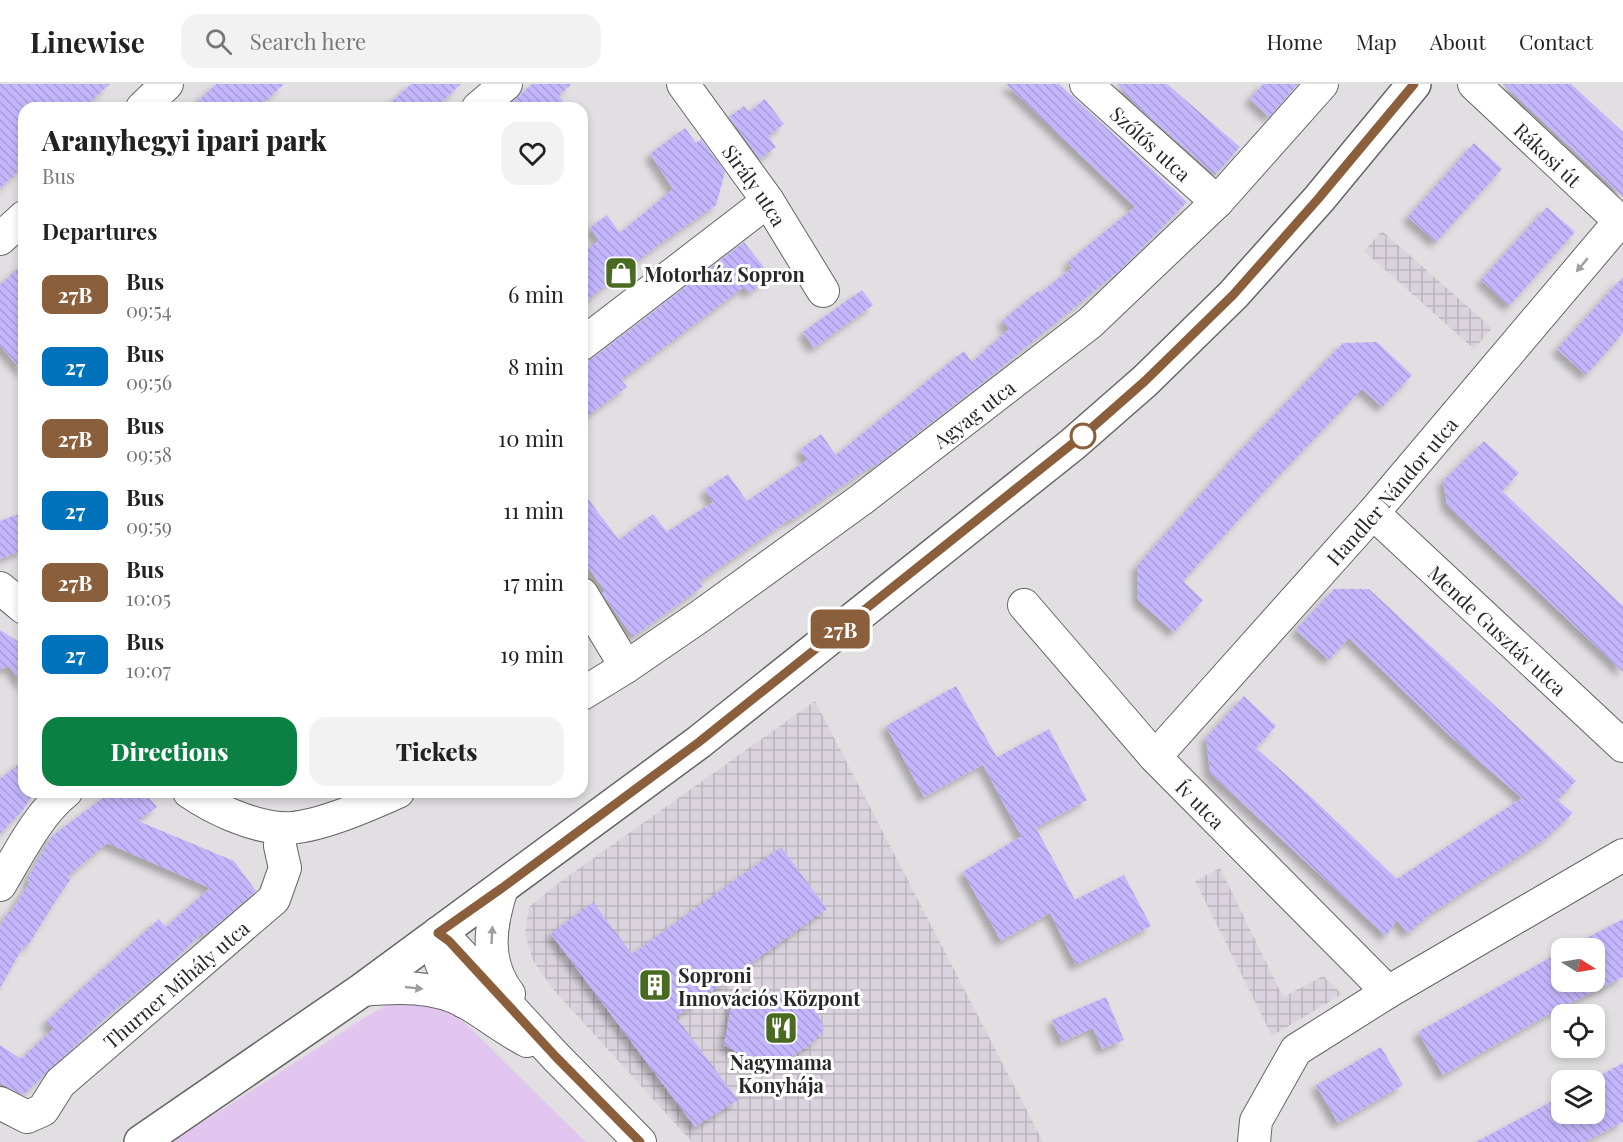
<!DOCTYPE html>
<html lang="en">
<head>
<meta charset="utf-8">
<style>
	:root { --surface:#fff; --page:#f2f2f2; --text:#222; --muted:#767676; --line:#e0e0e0; --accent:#0b8043 }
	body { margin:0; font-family:"Playfair Display",serif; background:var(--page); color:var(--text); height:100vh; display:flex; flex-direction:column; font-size:22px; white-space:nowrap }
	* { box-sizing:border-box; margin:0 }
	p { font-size:20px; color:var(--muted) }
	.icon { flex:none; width:33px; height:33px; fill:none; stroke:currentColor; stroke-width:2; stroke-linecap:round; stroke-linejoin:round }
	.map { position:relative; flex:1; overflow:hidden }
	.side { position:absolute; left:18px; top:18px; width:570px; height:696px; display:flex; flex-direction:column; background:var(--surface); border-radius:18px; box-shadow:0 3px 9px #0003 }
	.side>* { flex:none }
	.badge { padding:0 12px; border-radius:9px; font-size:21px; line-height:39px }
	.needle { width:39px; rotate:101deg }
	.fabs { position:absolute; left:1551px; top:854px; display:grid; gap:12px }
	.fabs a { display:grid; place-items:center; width:54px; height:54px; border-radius:12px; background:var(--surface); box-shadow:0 3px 9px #0003; font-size:30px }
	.map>.badge { position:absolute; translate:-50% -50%; box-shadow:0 0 0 3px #fff }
	h2 { padding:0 24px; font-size:22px; line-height:54px }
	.round { display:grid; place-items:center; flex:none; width:63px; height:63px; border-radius:18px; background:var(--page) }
	.overview { display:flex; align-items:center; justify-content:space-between; height:102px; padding:0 24px }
	h1 { font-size:28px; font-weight:800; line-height:45px }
	.button { display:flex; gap:12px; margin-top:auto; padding:12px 24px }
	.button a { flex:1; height:69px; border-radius:18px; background:var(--accent); color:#fff; font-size:24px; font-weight:800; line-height:69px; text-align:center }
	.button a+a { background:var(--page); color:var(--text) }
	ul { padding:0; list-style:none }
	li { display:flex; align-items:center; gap:18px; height:72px; padding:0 24px }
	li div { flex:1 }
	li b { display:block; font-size:22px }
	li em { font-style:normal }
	li .badge { min-width:66px; font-weight:700; text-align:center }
	header { display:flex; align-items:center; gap:36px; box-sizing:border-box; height:84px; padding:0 30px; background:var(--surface); border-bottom:2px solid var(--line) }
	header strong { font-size:28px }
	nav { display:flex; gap:33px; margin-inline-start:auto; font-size:21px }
	.search { width:420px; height:54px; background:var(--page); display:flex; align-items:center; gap:15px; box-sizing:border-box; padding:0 21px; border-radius:18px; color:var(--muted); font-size:22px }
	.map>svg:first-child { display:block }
	.industrial { fill:url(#industrial-grid) }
	.green { fill:#e3c6f0 }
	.building { fill:url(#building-back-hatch); filter:url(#shadow) }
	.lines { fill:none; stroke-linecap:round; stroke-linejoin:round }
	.minor-casing { stroke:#666467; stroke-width:34 }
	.major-casing { stroke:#666467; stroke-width:36 }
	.minor { stroke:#fff; stroke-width:32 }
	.major { stroke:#fff; stroke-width:33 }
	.oneway { fill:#9f9e9f }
	.line-casing { stroke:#fff; stroke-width:14 }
	.line { stroke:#8b5e3c; stroke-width:9 }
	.stop-dot { fill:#fff; stroke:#8b5e3c; stroke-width:3 }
	.labels { text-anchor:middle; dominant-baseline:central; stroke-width:6; stroke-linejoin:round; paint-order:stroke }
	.street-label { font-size:20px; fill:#292829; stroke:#fff }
	.poi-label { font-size:20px; font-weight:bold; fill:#292829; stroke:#fff; text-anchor:start }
</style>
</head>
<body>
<header>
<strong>Linewise</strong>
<div class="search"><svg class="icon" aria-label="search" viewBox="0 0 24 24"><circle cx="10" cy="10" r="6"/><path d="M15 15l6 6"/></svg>Search here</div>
<nav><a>Home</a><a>Map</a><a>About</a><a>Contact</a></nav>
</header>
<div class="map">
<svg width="1623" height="1058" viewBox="0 0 1623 1058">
	<defs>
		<pattern id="industrial-grid" width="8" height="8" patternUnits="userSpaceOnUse" patternTransform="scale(1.5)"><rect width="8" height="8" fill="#dad3dd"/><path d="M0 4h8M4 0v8" fill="none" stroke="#bbb5be"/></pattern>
		<pattern id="building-back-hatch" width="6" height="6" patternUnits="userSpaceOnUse" patternTransform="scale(1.5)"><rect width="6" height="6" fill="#c4b6fc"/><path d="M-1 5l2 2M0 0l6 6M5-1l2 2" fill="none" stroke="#a89cd8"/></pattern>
		<filter id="shadow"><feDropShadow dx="-5.5" dy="5.5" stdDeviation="3" flood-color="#0004"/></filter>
	</defs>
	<rect width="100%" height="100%" fill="#e1dfe2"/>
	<!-- industrial -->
	<g class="industrial">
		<path d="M1382 147 1492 244 1474 265 1364 167Z"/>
		<path d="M815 617 977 930 1043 1058H692L553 905 532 875 525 849 529 823 553 803Z"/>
		<path d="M1220 784 1283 913 1323 892 1342 910 1272 952 1195 797Z"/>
	</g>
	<!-- green -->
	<path class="green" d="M410 917 434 922 460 934 586 1058H172L364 934 387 921Z"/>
	<!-- building -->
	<g class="building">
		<path d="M0 0H110L83 24H24V82L0 104Z"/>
		<path d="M216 0H284L258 24H191Z"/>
		<path d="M411 0H461L435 24H385Z"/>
		<path d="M532 0H572L558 12 569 24H506Z"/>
		<path d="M1006 0H1059L1187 118 1122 184 986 296 874 383 873 381 792 436 791 434 699 498 703 502 633 553 602 509 605 507 582 475V407L619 456 653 430 667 448 713 418 705 406 728 390 747 417 807 376 800 366 821 350 836 371 964 267 972 278 1009 245 1002 237 1038 207 1040 209 1072 184 1068 178 1135 123Z"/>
		<path d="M1117 0H1167L1240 63 1215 91 1135 20Z"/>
		<path d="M1263 0H1298L1269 33 1250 15Z"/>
		<path d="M1503 0H1571L1623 48V113Z"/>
		<path d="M765 15 784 40 768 52 776 63 760 75 729 33 744 22 749 28Z"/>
		<path d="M685 44 696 59 701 55 725 88 716 121 661 159 582 220V170L599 156 590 144 607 131 620 149 673 105 650 70Z"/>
		<path d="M1474 59 1502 85 1436 158 1408 133Z"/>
		<path d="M1547 123 1575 148 1509 222 1481 196Z"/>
		<path d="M744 158 771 192 749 209 744 203 675 255 621 296 627 303 582 336V278L593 274Z"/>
		<path d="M24 179V289L0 262V201Z"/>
		<path d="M1623 193V249L1586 291 1557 265Z"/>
		<path d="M862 206 873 221 814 264 803 248Z"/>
		<path d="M1377 258 1412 291 1382 323 1362 305 1269 402 1183 497 1203 516 1174 548 1138 516 1137 482 1236 371 1343 259Z"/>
		<path d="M1484 357 1519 389 1502 407 1623 522V588L1447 421 1443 397Z"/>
		<path d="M24 428V466L0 475V437Z"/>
		<path d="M1334 505H1369L1576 697 1557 716 1573 729 1544 756 1433 828 1408 849 1397 836 1386 852 1210 689 1206 654 1244 612 1276 642 1256 664 1311 713 1397 795 1522 714 1450 652 1349 554 1329 576 1296 546Z"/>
		<path d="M0 546 24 561V603L9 582 0 586Z"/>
		<path d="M956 602 997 673 924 713 886 642Z"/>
		<path d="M1049 645 1087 716 1036 744 1075 816 1124 791 1151 842 1076 881 1050 829 1001 857 963 788 1023 751 1021 752 983 681Z"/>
		<path d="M24 676V708H34L23 726 0 750V695Z"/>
		<path d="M111 708H144L157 723 138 737 234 777 256 807 205 851 203 848 160 890 109 930 23 1011 0 999V961L21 975 53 945 46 938 83 903 159 835 166 843 210 804 107 759 67 793 71 795 58 813 27 863 24 861 0 904V843L8 828H11L30 798 27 796 52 752Z"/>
		<path d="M781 763 827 825 676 933 738 1016 695 1043 551 850 593 818 632 870Z"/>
		<path d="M1623 835V893L1549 930 1443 991 1418 948 1562 867V897H1594V864H1568Z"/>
		<path d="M779 908 802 913 817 927 824 946 809 962 792 972 774 978 754 977 724 961 733 911Z"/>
		<path d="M1106 913 1124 956 1102 965 1093 944 1062 958 1052 936Z"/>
		<path d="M1381 963 1403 1001 1338 1039 1316 1001Z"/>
		<path d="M1623 979V1038L1611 1044 1585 1058H1476L1562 1012V1029H1594V996H1592Z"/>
	</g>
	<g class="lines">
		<!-- minor casing -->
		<g class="minor-casing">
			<g id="minor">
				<path id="s1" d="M683 0 768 117 823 207"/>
				<path id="s2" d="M1086 0 1217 118"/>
				<path id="s3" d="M1474 0 1623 140"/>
				<path d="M142 24 167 0"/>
				<path d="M478 24 506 0"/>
				<path d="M0 155 24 133"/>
				<path d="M582 260 768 117"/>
				<path id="s4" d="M1373 429 1623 662"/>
				<path d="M0 504 24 524"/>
				<path d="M582 510 626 583"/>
				<path id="s5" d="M1024 521 1155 673 1388 908"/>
				<path id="s6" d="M582 610 626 583 699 533 862 415 1090 239 1217 118 1322 0"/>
				<path id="s7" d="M1155 673 1373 429 1620 137"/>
				<path d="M189 708C214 725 249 741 279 744 311 747 369 721 398 708"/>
				<path d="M0 801C18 771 38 730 66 708"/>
				<path d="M502 804C490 841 484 877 509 910"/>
				<path d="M362 906C397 903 435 901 467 919 487 931 506 946 527 957"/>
				<path d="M464 918C449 897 434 876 438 849L449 857 556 973 640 1058"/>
				<path id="s8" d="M0 1019 27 1033 43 1026 60 999 274 815 285 784 280 762 281 744"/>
				<path d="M1254 1058 1256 1037 1296 966 1388 908 1623 771"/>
			</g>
		</g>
		<!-- major casing -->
		<g class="major-casing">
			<path id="major" d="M141 1058 362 906 699 658 1073 360 1145 297 1233 211 1319 115 1414 0"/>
		</g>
		<!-- minor -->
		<use href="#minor" class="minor"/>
		<!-- major -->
		<use href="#major" class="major"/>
	</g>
	<!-- one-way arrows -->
	<defs><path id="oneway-solid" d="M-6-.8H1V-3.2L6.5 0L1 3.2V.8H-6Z" transform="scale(1.5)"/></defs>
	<g class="oneway">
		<use href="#oneway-solid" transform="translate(1582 181) rotate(130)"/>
		<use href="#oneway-solid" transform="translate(492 851) rotate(-87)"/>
		<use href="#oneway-solid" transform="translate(414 904) rotate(6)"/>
	</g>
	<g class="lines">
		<!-- line casing -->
		<g class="line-casing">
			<path id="line" d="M640 1058 556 973 449 857 438 849 502 804 699 658 1087 348 1145 297 1233 211 1318 115 1414 0"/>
		</g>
		<!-- line -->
		<use href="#line" class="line"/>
	</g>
	<!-- icons -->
	<defs>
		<g id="shop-square" transform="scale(1.725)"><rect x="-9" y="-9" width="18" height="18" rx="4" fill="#486a21" stroke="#fff"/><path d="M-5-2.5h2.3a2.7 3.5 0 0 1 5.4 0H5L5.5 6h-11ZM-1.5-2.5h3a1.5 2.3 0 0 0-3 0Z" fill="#fff"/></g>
		<g id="building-square" transform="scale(1.725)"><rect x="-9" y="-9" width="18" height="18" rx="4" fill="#486a21" stroke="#fff"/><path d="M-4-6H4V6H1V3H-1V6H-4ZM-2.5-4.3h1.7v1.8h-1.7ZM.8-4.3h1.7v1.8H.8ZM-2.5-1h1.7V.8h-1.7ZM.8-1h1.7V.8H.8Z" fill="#fff"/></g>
		<g id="restaurant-square" transform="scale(1.725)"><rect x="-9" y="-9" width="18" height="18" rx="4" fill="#486a21" stroke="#fff"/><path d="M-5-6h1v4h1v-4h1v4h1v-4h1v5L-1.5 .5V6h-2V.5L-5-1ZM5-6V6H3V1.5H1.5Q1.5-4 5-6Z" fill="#fff"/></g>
	</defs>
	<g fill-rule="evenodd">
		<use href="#shop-square" x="621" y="189"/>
		<use href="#building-square" x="655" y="901"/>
		<use href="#restaurant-square" x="781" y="944"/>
	</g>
	<!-- markers -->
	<circle class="stop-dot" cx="1083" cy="352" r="12"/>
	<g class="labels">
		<!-- street labels -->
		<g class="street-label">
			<text stroke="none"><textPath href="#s2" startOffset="88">Szőlős utca</textPath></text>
			<text stroke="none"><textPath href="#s3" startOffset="102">Rákosi út</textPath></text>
			<text stroke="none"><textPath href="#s1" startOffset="124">Sirály utca</textPath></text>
			<text stroke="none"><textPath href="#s6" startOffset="482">Agyag utca</textPath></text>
			<text stroke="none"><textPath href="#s7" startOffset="356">Handler Nándor utca</textPath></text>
			<text stroke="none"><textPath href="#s4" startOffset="171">Mende Gusztáv utca</textPath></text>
			<text stroke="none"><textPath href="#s5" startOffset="266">Ív utca</textPath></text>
			<text stroke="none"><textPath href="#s8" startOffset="232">Thurner Mihály utca</textPath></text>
		</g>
		<!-- poi labels -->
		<g class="poi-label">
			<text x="644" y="189">Motorház Sopron</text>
			<text x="678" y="890">Soproni<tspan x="678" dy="23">Innovációs Központ</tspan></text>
			<text x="781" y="977" text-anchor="middle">Nagymama<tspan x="781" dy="23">Konyhája</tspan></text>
		</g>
	</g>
</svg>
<div class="fabs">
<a><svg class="needle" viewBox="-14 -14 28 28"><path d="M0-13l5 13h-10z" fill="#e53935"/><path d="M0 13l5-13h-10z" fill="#767676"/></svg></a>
<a><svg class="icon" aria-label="locate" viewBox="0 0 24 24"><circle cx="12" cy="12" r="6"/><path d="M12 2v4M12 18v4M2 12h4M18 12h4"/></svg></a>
<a><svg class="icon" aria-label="layers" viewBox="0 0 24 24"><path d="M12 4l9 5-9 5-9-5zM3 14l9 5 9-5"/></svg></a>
</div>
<b class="badge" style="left:840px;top:545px;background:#8b5e3c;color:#fff">27B</b>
<section class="side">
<div class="overview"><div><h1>Aranyhegyi ipari park</h1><p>Bus</p></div><a class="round"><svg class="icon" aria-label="heart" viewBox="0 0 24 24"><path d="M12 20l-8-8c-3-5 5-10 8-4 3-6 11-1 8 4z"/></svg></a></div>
<h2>Departures</h2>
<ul>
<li><span class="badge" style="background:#8b5e3c;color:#fff">27B</span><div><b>Bus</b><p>09:54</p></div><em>6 min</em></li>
<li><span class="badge" style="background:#0072bc;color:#fff">27</span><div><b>Bus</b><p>09:56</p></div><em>8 min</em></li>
<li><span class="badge" style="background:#8b5e3c;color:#fff">27B</span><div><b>Bus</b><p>09:58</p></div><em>10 min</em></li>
<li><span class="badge" style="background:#0072bc;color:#fff">27</span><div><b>Bus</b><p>09:59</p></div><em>11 min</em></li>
<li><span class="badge" style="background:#8b5e3c;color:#fff">27B</span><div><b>Bus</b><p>10:05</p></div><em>17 min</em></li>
<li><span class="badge" style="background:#0072bc;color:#fff">27</span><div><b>Bus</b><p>10:07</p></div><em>19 min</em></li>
</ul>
<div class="button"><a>Directions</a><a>Tickets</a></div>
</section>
</div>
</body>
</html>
